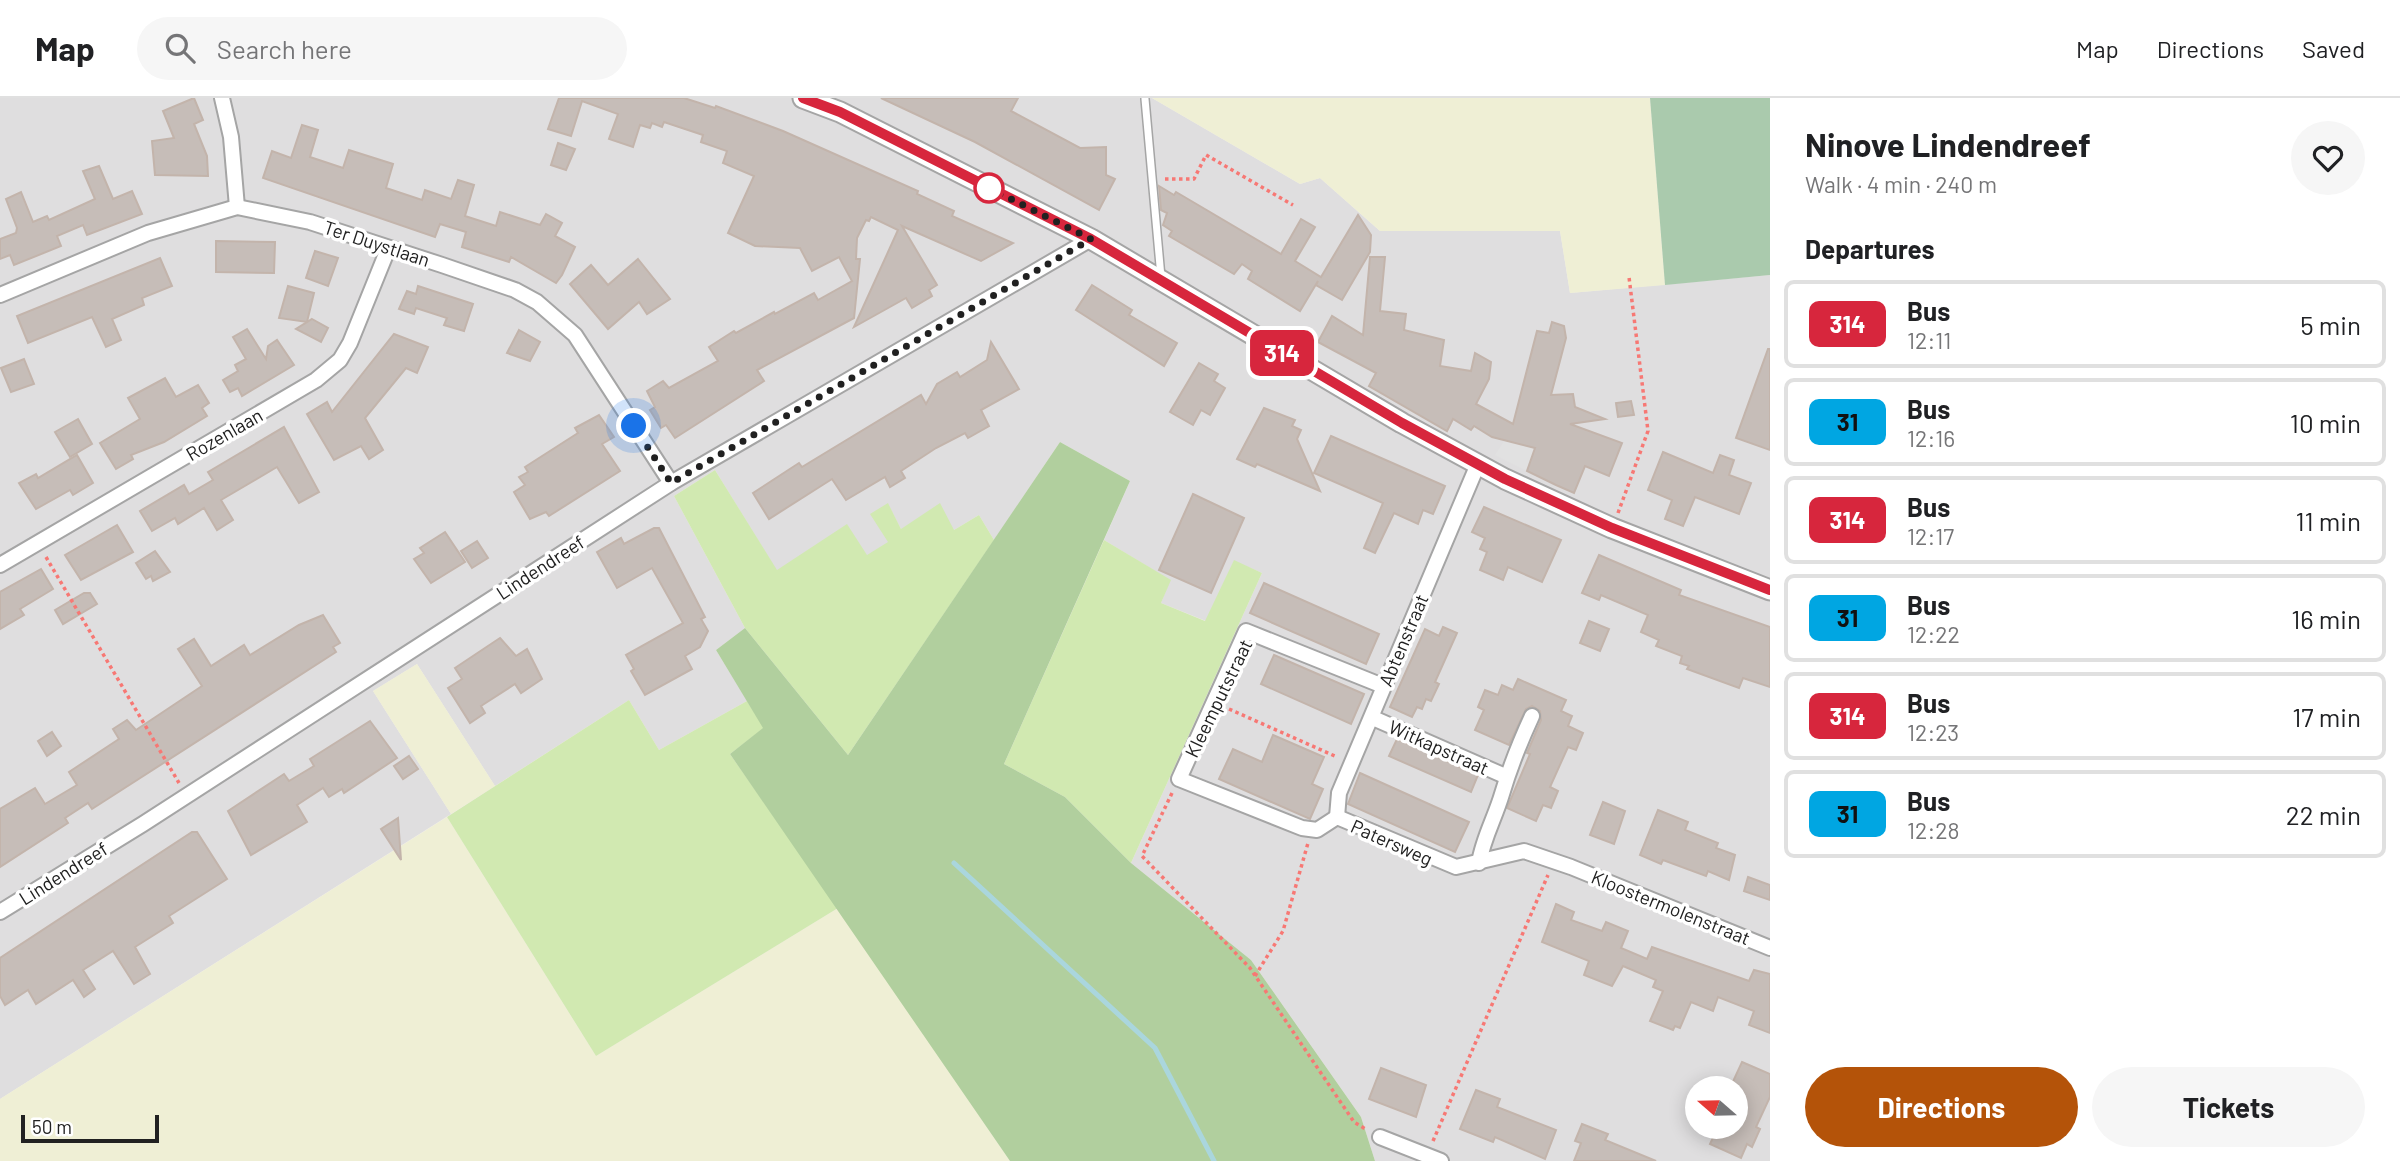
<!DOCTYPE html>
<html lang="en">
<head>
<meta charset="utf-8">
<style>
	:root { --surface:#fff; --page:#f6f6f6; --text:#202124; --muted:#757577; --line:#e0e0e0; --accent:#b45309 }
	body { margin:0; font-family:Barlow,sans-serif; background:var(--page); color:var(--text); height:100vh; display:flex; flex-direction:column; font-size:26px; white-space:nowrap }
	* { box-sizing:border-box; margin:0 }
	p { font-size:23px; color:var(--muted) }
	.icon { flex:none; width:38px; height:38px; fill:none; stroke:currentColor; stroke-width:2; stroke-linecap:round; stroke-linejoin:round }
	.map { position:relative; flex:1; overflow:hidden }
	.sheet { display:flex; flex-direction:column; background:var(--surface); width:630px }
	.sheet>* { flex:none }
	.badge { padding:0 14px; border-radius:10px; font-size:24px; line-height:46px }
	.needle { width:46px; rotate:290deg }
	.tools { position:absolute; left:1685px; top:978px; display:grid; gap:14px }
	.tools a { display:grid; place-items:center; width:63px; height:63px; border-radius:50%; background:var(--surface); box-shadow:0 4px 18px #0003; font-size:35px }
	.scale { position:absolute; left:21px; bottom:18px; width:138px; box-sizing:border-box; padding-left:7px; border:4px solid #212121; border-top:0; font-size:19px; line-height:24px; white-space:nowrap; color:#212121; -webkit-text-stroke:5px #fff; paint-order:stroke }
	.you { position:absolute; width:35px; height:35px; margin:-18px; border:5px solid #fff; border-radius:50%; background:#1a73e8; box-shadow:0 0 0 10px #1a73e833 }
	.map>.badge { position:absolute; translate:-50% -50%; box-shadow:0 0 0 4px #fff }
	h2 { padding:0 35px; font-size:26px; line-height:63px }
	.round { display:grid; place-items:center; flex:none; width:74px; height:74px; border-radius:37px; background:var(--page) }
	.overview { display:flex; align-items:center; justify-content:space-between; height:119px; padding:0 35px }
	h1 { font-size:33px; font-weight:700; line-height:52px }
	.action { display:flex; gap:14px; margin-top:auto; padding:14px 35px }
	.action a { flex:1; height:80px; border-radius:42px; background:var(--accent); color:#fff; font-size:28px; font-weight:700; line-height:80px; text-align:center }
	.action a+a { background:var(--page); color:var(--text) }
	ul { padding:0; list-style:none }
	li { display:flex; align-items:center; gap:21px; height:88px; margin:0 14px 10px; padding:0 21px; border:4px solid var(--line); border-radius:10px }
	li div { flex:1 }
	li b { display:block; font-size:26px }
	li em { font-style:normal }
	li .badge { min-width:77px; font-weight:700; text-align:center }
	header { display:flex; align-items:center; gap:42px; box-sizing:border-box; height:98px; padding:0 35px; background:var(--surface); border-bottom:2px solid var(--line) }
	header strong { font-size:33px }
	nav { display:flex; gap:38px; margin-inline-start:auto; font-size:24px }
	.search { width:490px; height:63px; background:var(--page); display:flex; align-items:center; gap:18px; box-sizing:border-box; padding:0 24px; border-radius:38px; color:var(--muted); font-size:26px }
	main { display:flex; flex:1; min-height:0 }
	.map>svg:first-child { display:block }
	.residential { fill:#dfdedf; fill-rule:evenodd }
	.farmland { fill:#efefd5 }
	.grass { fill:#d1e9b1 }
	.forest { fill:#b1cf9e }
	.cemetery { fill:#aacaad }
	.parking { fill:#e1e1e1 }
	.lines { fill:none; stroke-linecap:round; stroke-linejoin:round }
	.stream { stroke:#aad6dd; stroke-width:5 }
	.building { fill:#c6bdb8; stroke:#c3b4ab; stroke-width:2 }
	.service-casing { stroke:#a5a5a5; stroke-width:10 }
	.minor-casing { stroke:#a5a5a5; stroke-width:18 }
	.tertiary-casing { stroke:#a5a5a5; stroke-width:23 }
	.path { stroke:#f77874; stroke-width:3.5; stroke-dasharray:3.5 3.5; stroke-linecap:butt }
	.service { stroke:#fff; stroke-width:7 }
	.minor { stroke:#fff; stroke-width:14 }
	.tertiary { stroke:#fff; stroke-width:19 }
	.line-casing { stroke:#fff; stroke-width:16 }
	.line { stroke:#d7263d; stroke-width:10 }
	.walk { stroke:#212121; stroke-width:7; stroke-dasharray:0 12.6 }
	.stop-dot { fill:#fff; stroke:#d7263d; stroke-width:3.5 }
	.labels { text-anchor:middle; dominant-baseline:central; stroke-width:7; stroke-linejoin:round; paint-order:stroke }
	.street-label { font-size:19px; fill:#212121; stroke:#fff }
</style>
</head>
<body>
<header>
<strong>Map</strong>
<div class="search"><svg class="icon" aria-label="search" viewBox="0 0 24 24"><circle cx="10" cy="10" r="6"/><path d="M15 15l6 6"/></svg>Search here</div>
<nav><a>Map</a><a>Directions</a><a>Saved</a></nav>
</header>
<main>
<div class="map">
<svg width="1770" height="1063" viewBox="0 0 1770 1063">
	<rect width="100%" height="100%" fill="#f1eee9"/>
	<!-- residential -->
	<path class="residential" d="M0 0H1152L1300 86 1320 80 1380 133H1560L1570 195 1770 177V1063H1375L1361 1019 1251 862 1131 765 1262 475 1234 463 1206 523 1161 505 1170 482 1104 442 1130 383 1060 344 994 442 979 417 954 432 901 431 888 406 889 444 867 458 847 427 777 473 715 372 674 398 745 530 716 552 747 603 659 652 629 602 495 688 417 566 373 593 451 716 0 1001ZM1698 990H1736V1029H1698Z"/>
	<!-- farmland -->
	<g class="farmland">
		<path d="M1152 0H1650L1665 187 1570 195 1560 133H1380L1320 80 1300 86Z"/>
		<path d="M417 566 495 688 451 716 373 593Z"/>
		<path d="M447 719 596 958 838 810 1010 1063H0V1001Z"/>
	</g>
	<!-- grass -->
	<g class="grass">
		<path d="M715 372 777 472 847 426 867 457 888 444 870 416 888 405 901 431 940 405 954 432 979 417 994 442 848 657 745 530 674 398Z"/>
		<path d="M1104 442 1171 482 1161 505 1205 523 1234 462 1262 475 1131 765 1065 699 1004 666Z"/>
		<path d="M629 602 659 652 747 603 764 630 730 656 838 810 596 958 447 719Z"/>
	</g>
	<!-- forest -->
	<path class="forest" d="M1060 344 1130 383 1004 666 1065 699 1131 765 1251 862 1361 1019 1375 1063H1010L730 656 763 630 716 552 745 530 848 657Z"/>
	<!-- cemetery -->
	<path class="cemetery" d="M1650 0H1770V177L1665 187Z"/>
	<!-- parking -->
	<path class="parking" d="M1505 342 1535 350 1527 373 1495 357Z"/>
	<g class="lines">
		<!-- stream -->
		<path class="stream" d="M954 765 1155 950 1214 1063"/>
	</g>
	<!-- building -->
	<g class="building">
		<path d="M194 0 203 22 194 26 207 58 208 78 155 77 152 43 174 40 163 13Z"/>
		<path d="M559 0H684L715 10 716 8 783 33 918 93 917 96 954 113 952 118 1013 145 981 163 902 128 937 187 929 192 932 198 912 210 906 200 854 229 898 132 871 119 869 123 866 122 857 140 856 161H860L854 220 757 272 764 283 675 340 666 327 661 330 650 312 655 309 647 293 663 283 669 290 718 263 709 249 734 233 736 235 774 214 775 216 814 195 818 202 852 183 839 159 812 173 800 150 755 148 728 135 754 78 723 65 727 53 701 44 703 37 664 24 662 29 652 25 650 30 640 27 633 49 609 41 618 16 582 3 571 38 548 31Z"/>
		<path d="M881 0H1018L1011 13 1080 50 1106 49V77L1115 81 1099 112 975 44Z"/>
		<path d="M302 27 318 32 310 59 343 70 349 52 393 66 386 90 422 102 425 92 451 101 458 82 474 87 465 118 496 128 500 114 540 127 546 116 562 125 555 138 575 149 562 177 556 185 511 159 509 164 462 149 466 134 440 126 435 139 263 80 272 53 291 60Z"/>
		<path d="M558 45 575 51 566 72 551 67Z"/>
		<path d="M99 68 113 101 132 93 142 116 87 137 83 127 57 138 61 148 14 167 10 157 0 161V141L16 135 17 130 6 101 21 94 33 124 47 118 49 122 95 101 83 73Z"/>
		<path d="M1159 88 1174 97 1176 94 1281 156 1301 121 1315 129 1295 163 1321 179 1358 117 1371 137 1370 154 1342 202 1316 187 1318 183 1300 213 1248 181 1252 173 1242 166 1234 176 1169 138 1172 133 1163 127 1167 115 1161 112Z"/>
		<path d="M216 143 275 144 274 175 216 174Z"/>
		<path d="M315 153 338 160 328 188 306 180Z"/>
		<path d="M1370 159H1385L1380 213 1406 216 1404 232 1444 242 1440 268 1471 273 1475 255 1491 264 1489 281 1476 306 1513 326 1537 233 1549 235 1552 224 1564 228 1566 240 1551 297 1573 296 1575 309 1605 321 1570 326 1622 345 1609 378 1585 368 1574 395 1556 387 1527 373 1535 350 1492 339 1474 328 1471 332 1453 321 1447 333 1369 288 1376 275 1318 244 1332 218 1363 237Z"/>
		<path d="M160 160 172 188 142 200 144 207 112 221 121 242 106 249 92 219 28 245 17 218Z"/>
		<path d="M638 161 670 201 647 216 639 204 608 231 570 186 591 167 608 187Z"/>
		<path d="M1092 187 1132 212 1129 217 1177 245 1164 268 1076 212Z"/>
		<path d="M288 188 314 195 307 224 279 220Z"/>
		<path d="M418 188 473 206 464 233 444 227 447 220 416 210 414 216 399 211 407 193 416 196Z"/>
		<path d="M312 221 328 230 321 244 296 231Z"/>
		<path d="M247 231 266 261 268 248 277 242 294 267 242 298 238 290 230 294 223 282 238 273 235 267 246 261 233 239Z"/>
		<path d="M519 232 540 244 530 263 507 255Z"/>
		<path d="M394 236 428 249 417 275 406 270 365 320 383 352 369 361 361 348 334 362 307 316 327 304 332 314Z"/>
		<path d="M991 244 1019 291 981 312 989 328 968 340 965 335 936 350 901 373 905 380 890 389 885 379 846 402 832 381 769 421 753 395 799 365 802 369 921 297 926 306 937 286 957 274 960 279 987 262Z"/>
		<path d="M1768 251H1770V352L1736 340Z"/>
		<path d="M24 261 34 286 11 294 1 270Z"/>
		<path d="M1199 265 1218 276 1214 283 1225 290 1210 317 1201 312 1193 327 1170 314Z"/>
		<path d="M165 280 176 299 198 287 209 305 202 310 207 318 164 344 131 357 133 361 116 371 100 345 140 321 128 300Z"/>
		<path d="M1631 303 1634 317 1618 319 1616 305Z"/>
		<path d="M1264 310 1295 322 1292 328 1301 332 1297 341 1320 393 1257 366 1255 369 1237 361Z"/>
		<path d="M599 317 614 339 602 346 620 373 549 418 546 414 530 421 514 394 525 387 519 379 528 374 525 369 578 335 575 330Z"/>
		<path d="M78 321 92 346 70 359 55 334Z"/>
		<path d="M284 329 319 394 299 405 277 369 221 402 233 422 217 432 204 410 178 426 175 420 152 433 140 413 184 387 189 396 213 382 208 374Z"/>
		<path d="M1331 338 1445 388 1433 416 1423 412 1418 426 1394 415 1375 455 1364 450 1383 405 1314 375Z"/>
		<path d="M1663 354 1713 375 1720 357 1734 362 1729 377 1751 385 1739 416 1695 399 1683 428 1665 421 1672 402 1648 392Z"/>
		<path d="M77 357 93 385 73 397 70 392 36 411 19 385 36 376 38 380Z"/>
		<path d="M1193 396 1244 420 1211 495 1159 472Z"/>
		<path d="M1484 409 1561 442 1542 484 1508 469 1503 482 1480 472 1487 454 1480 451 1485 440 1472 434Z"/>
		<path d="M117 427 133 454 81 482 65 457Z"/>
		<path d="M654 430H659L705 519 701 521 708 533 700 549 685 558 692 571 645 597 631 573 634 571 626 557 683 525 652 470 617 490 597 454 621 440 624 446Z"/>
		<path d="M445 434 465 464 431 485 414 461 424 455 420 450Z"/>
		<path d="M477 443 488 460 472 470 461 453Z"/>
		<path d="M155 453 170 474 153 483 151 478 146 481 136 465Z"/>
		<path d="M1599 457 1681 492 1679 497 1770 529V589L1743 580 1739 590 1687 571 1689 568 1680 565 1682 558 1656 548 1659 542 1641 534 1648 517 1601 497 1599 502 1582 495Z"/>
		<path d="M41 471 53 491 20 511 24 517 0 531V494Z"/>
		<path d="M1264 485 1379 536 1366 566 1250 515Z"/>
		<path d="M84 495H90L97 506 63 526 55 512Z"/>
		<path d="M323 517 340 545 333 549 336 554 92 711 88 705 65 720 68 725 0 769V711L35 690 45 706 77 687 69 674 119 641 113 631 127 622 136 632 202 588 178 551 194 541 211 568 244 547 250 557 299 527Z"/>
		<path d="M1589 523 1609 531 1600 553 1580 545Z"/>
		<path d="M1443 529 1457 535 1435 584 1439 586 1431 603 1426 601 1422 611 1417 609 1412 619 1390 609 1425 531 1439 538Z"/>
		<path d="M500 540 516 558 527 551 542 581 521 595 515 586 481 608 485 615 470 625 448 590 462 581 455 570Z"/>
		<path d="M1274 557 1364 596 1351 626 1261 586Z"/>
		<path d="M1518 581 1566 602 1561 613 1572 618 1568 628 1583 635 1576 652 1568 649 1550 689 1558 693 1551 710 1543 707 1536 723 1507 710 1530 656 1527 655 1541 622 1540 613 1532 608 1526 611 1509 647 1475 632 1484 612 1478 609 1485 592 1498 597 1502 587 1513 592Z"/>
		<path d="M370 623 397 660 344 695 342 691 329 699 323 690 297 707 307 724 251 757 228 713 284 676 289 683 314 668 310 661Z"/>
		<path d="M52 634 61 648 47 658 38 643Z"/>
		<path d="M1273 637 1324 659 1312 686 1323 691 1310 721 1219 681 1233 651 1262 664Z"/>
		<path d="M1397 641 1478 677 1471 694 1389 658Z"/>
		<path d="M409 658 418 671 403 681 394 668Z"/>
		<path d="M1360 675 1469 724 1455 754 1348 706Z"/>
		<path d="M1603 704 1625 713 1614 746 1590 737Z"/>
		<path d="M1658 712 1688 724 1685 732 1718 745 1716 750 1735 757 1729 782 1708 773 1706 778 1663 762 1661 766 1640 757Z"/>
		<path d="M398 720 401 762 381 731Z"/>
		<path d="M192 734H197L227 781 169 818 173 825 135 849 150 876 134 886 113 853 83 872 95 891 84 899 73 882 36 906 28 892 5 907 0 898V860Z"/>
		<path d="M1748 779 1770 787V802L1744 793Z"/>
		<path d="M1556 806 1574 814 1571 822 1602 833 1606 824 1628 833 1621 850 1647 861 1652 849 1749 883 1754 872 1770 876V935L1749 927 1754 913 1718 899 1713 913 1691 904 1680 930 1675 928 1673 932 1650 923 1663 893 1653 889 1656 882 1623 868 1612 888 1584 877 1589 863 1542 844Z"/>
		<path d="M1742 964 1770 976V999L1756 1029 1760 1031 1752 1049 1747 1046 1741 1060 1710 1046 1718 1029H1736V990H1730Z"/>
		<path d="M1381 970 1426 987 1416 1019 1369 1001Z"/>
		<path d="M1476 992 1500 1001 1497 1009 1556 1032 1545 1061 1495 1039 1493 1044 1460 1031Z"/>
		<path d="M1582 1026 1608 1036 1605 1042 1656 1063H1574L1581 1045 1575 1043Z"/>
	</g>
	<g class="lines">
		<!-- service casing -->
		<g class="service-casing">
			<path id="service" d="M1145 1 1161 179"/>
		</g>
		<!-- minor casing -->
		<g class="minor-casing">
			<g id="minor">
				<path d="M222 0 231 39 237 109"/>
				<path d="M0 197 148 135 237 109 310 124 442 167 515 192 537 204 575 237 671 385"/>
				<path d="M0 467 316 282 340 262 350 245 388 151"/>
				<path d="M1383 588 1246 533 1179 681 1302 730 1317 732 1337 719 1456 769 1524 753 1571 769 1770 850"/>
				<path d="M1373 620 1505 678"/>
				<path d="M1337 719 1339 695 1478 366"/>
				<path d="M1479 765C1483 740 1495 720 1502 696 1510 669 1520 644 1532 618"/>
				<path d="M0 814 143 726 671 385 1091 141"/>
				<path d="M1380 1039 1441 1063"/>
			</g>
		</g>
		<!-- tertiary casing -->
		<g class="tertiary-casing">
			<path id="tertiary" d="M803 0 840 14 1091 141 1402 325 1505 381 1612 430 1770 492"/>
		</g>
		<!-- path -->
		<g class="path">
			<path d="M1165 81H1194L1206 57 1293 107"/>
			<path d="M1618 415 1648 333 1629 179"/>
			<path d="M46 459 179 685"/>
			<path d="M1229 611 1337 659"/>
			<path d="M1172 695 1142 758 1250 870 1354 1024 1367 1032"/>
			<path d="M1255 878 1283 833 1308 745"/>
			<path d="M1433 1043 1548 777"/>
		</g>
		<!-- service -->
		<use href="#service" class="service"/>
		<!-- minor -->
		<use href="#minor" class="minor"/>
		<!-- tertiary -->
		<use href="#tertiary" class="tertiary"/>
	</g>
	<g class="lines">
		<!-- line casing -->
		<g class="line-casing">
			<path id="line" d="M803 0 840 14 1091 141 1402 325 1505 381 1612 430 1770 492"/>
		</g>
		<!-- line -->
		<use href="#line" class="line"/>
		<!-- walk -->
		<path class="walk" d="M634 328 671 385 1091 141 989 90"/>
	</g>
	<!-- markers -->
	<circle class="stop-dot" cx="989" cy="90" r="14"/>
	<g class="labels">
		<!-- street labels -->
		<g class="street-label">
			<text transform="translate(377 145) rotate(18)">Ter Duystlaan</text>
			<text transform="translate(224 336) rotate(-30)">Rozenlaan</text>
			<text transform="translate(540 469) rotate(-33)">Lindendreef</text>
			<text transform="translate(1403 542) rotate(-67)">Abtenstraat</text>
			<text transform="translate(1218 600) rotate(-64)">Kleemputstraat</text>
			<text transform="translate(1439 649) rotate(24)">Witkapstraat</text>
			<text transform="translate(1392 744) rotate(24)">Patersweg</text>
			<text transform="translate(63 775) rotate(-32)">Lindendreef</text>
			<text transform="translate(1671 809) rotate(22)">Kloostermolenstraat</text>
		</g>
	</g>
</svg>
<div class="tools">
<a><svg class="needle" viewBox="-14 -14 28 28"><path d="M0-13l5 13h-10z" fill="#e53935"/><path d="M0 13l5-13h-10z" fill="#757577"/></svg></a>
</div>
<div class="scale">50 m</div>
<div class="you" style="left:634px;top:328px"></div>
<b class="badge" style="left:1282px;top:255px;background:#d7263d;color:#fff">314</b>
</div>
<section class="sheet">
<div class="overview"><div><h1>Ninove Lindendreef</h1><p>Walk · 4 min · 240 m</p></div><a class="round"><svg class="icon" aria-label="heart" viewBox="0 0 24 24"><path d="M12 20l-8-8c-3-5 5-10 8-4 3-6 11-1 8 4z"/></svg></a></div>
<h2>Departures</h2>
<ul>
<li><span class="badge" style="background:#d7263d;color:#fff">314</span><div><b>Bus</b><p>12:11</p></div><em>5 min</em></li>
<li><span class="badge" style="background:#00a6e2;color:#111">31</span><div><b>Bus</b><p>12:16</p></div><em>10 min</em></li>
<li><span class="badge" style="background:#d7263d;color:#fff">314</span><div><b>Bus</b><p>12:17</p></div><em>11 min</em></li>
<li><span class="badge" style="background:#00a6e2;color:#111">31</span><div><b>Bus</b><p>12:22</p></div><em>16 min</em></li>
<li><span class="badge" style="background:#d7263d;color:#fff">314</span><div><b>Bus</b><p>12:23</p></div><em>17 min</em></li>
<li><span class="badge" style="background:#00a6e2;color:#111">31</span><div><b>Bus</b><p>12:28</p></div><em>22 min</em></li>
</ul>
<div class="action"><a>Directions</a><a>Tickets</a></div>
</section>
</main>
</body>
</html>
